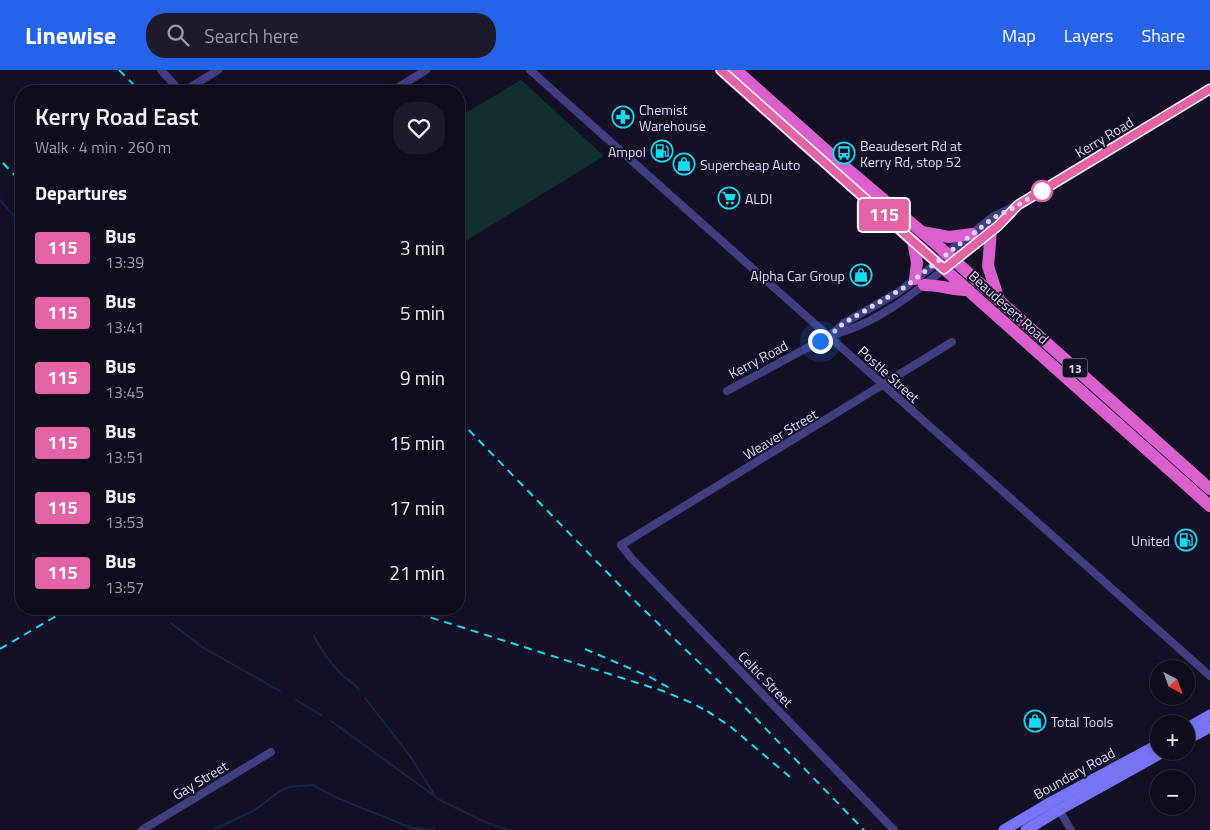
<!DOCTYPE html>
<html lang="en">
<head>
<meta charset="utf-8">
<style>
	:root { --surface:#0f0d1c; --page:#1d1b29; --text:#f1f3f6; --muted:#9b9ca3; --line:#2f2d3b; --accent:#2563eb }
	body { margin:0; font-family:"Titillium Web",sans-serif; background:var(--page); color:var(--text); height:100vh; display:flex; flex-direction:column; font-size:19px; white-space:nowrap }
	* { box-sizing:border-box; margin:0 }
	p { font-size:16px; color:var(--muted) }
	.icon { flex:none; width:28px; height:28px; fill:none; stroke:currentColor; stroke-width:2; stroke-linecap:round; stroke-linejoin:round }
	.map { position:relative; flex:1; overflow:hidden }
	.details { position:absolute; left:15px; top:15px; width:450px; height:530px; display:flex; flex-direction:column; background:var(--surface); border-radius:20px; box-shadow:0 2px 8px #0003,0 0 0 1px var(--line) }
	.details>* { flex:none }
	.badge { padding:0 10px; border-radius:4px; font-size:18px; line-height:32px }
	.needle { width:32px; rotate:139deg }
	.tools { position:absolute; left:1150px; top:590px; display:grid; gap:10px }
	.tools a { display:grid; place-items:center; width:45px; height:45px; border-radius:50%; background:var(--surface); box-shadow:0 2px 8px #0003,0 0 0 1px var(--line); font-size:25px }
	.you { position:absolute; width:25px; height:25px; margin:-12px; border:4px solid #fff; border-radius:50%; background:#1a73e8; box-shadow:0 0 0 8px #1a73e833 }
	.map>.badge { position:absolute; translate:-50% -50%; box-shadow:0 0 0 2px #fff }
	h2 { padding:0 20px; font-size:19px; line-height:45px }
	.round { display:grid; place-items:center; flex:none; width:52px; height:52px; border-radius:20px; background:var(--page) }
	.overview { display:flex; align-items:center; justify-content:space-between; height:85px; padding:0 20px }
	h1 { font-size:24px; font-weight:600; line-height:38px }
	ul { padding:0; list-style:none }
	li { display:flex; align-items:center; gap:15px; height:65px; padding:0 20px }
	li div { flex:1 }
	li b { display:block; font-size:19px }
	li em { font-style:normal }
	li .badge { min-width:55px; font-weight:700; text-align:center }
	header { display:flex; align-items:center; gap:30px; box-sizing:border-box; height:70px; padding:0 25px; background:var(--accent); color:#fff }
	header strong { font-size:24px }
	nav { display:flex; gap:28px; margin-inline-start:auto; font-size:18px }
	.search { width:350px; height:45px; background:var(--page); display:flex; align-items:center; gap:12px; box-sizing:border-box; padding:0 18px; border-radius:20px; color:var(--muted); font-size:19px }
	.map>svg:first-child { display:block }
	.green { fill:#14302e }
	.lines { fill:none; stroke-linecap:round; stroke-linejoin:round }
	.stream { stroke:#122749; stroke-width:2 }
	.minor { stroke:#413f82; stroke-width:8 }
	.tertiary { stroke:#413f82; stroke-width:10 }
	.secondary { stroke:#7775f6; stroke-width:11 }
	.trunk { stroke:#da60ce; stroke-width:12 }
	.rail { stroke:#11dcf0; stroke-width:2; stroke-dasharray:8 6; stroke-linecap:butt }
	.line-casing { stroke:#fff; stroke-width:11 }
	.line { stroke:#e463a4; stroke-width:8 }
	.walk { stroke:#dcd8fd; stroke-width:5; stroke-dasharray:0 9 }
	.stop-dot { fill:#fff; stroke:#e463a4; stroke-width:2.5 }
	.labels { text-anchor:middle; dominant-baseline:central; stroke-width:4; stroke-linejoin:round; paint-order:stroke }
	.shield { fill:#141126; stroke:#a09cbc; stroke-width:1 }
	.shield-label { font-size:12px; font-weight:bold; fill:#dcd8fd }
	.poi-label { font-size:14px; fill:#dcd8fd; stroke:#141126; text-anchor:start }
	.street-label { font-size:14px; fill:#dcd8fd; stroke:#141126 }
</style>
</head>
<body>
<header>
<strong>Linewise</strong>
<div class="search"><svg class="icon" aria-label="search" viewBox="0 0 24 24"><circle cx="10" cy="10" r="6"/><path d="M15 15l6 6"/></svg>Search here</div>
<nav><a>Map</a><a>Layers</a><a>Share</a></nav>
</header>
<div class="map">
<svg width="1210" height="760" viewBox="0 0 1210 760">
	<rect width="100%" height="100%" fill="#141126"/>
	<!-- green -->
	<path class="green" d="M521 10 604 86 459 175V47Z"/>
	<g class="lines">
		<!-- stream -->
		<g class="stream">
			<path d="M0 130 21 154"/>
			<path d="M171 553 202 577 280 621"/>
			<path d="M314 566C321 580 330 593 342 605 348 611 353 611 359 620"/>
			<path d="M365 628 410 686 434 724"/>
			<path d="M296 630 321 645"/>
			<path d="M331 651 440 730 485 752 507 760"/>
			<path d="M213 760 255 740 280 721 289 717 313 715 337 728 412 758 435 760"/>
		</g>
		<!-- minor -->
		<g class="minor">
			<path d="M161 0 180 21"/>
			<path d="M530 0 1210 606"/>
			<path d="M184 21 218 0"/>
			<path d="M392 21 426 0"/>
			<path d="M831 265C872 256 912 225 944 199"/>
			<path d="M727 321 829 266 844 253 897 223 937 193"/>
			<path d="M1058 738 1071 760"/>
			<path d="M142 760 271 682"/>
			<path d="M894 760 632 489 621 475 952 272"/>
		</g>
		<!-- tertiary -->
		<g class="tertiary">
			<path d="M941 189 993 148 1013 138 1210 19"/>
			<path d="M944 199 998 156 1009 143"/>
		</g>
		<!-- secondary -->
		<g class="secondary">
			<path d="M1186 659 1210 645"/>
			<path d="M1186 670 1210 657"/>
			<path d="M1004 760 1053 731 1159 674"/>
			<path d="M1026 760 1059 740 1165 681"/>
		</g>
		<!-- trunk -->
		<g class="trunk">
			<path d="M721 0 1210 436"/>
			<path d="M736 0 837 90 936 174 1210 419"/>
			<path d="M991 161 988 196 999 230"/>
			<path d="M922 162 949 167 972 164"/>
			<path d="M913 171 917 193 915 209"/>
			<path d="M924 215C939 215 953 220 968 220"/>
		</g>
		<!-- rail -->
		<g class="rail">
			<path d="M119 0 140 21"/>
			<path d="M3 93 21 112"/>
			<path d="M459 350 640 536 730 622 864 760"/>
			<path d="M404 539 663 621 692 633 712 644"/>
			<path d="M0 579 68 539"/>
			<path d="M585 579 650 607 673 620"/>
			<path d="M707 641 731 657 790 707"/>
		</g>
	</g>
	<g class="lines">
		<!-- line casing -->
		<g class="line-casing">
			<path id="line" d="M721 0 944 199 998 156 1018 135 1210 19"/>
		</g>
		<!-- line -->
		<use href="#line" class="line"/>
		<!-- walk -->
		<path class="walk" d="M820 271 829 266 844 253 905 217 993 148 1013 138 1049 116 1042 121"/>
	</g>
	<!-- icons -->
	<defs>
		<g id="pharmacy-ring" transform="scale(1.125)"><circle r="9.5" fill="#141126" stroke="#11dcf0" stroke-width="1.5"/><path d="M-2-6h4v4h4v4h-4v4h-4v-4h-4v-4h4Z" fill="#11dcf0"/></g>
		<g id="fuel-ring" transform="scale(1.125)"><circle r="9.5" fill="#141126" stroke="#11dcf0" stroke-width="1.5"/><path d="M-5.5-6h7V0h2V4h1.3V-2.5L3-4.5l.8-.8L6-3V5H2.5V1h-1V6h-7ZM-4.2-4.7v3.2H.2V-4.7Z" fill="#11dcf0"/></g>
		<g id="bus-ring" transform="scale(1.125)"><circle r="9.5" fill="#141126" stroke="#11dcf0" stroke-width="1.5"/><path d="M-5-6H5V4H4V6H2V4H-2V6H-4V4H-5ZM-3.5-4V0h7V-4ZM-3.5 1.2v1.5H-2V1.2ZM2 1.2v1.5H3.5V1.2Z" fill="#11dcf0"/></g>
		<g id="shop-ring" transform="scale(1.125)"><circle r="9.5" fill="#141126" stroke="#11dcf0" stroke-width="1.5"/><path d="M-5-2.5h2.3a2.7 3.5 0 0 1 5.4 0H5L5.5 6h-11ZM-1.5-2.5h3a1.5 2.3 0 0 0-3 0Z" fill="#11dcf0"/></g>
		<g id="supermarket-ring" transform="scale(1.125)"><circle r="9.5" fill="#141126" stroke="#11dcf0" stroke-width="1.5"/><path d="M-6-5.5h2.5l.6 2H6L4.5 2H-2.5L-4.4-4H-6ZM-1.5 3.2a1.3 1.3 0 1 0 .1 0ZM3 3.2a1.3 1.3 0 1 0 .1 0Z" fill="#11dcf0"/></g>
	</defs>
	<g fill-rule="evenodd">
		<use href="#pharmacy-ring" x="623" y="47"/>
		<use href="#fuel-ring" x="662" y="81"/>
		<use href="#bus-ring" x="844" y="83"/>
		<use href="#shop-ring" x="684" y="94"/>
		<use href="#supermarket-ring" x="729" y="128"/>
		<use href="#shop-ring" x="861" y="205"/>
		<use href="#fuel-ring" x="1186" y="470"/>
		<use href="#shop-ring" x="1035" y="651"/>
	</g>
	<!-- markers -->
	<circle class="stop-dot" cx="1042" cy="121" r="10"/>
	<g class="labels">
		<!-- shield labels -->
		<rect class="shield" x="1062.5" y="288.5" width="25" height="19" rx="4"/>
		<g class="shield-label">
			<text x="1075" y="298">13</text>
		</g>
		<!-- poi labels -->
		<g class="poi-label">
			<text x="639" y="39">Chemist<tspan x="639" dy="16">Warehouse</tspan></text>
			<text x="860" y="75">Beaudesert Rd at<tspan x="860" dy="16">Kerry Rd, stop 52</tspan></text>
			<text x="646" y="81" text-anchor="end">Ampol</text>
			<text x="700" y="94">Supercheap Auto</text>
			<text x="745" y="128">ALDI</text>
			<text x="845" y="205" text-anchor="end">Alpha Car Group</text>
			<text x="1170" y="470" text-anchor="end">United</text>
			<text x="1051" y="651">Total Tools</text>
		</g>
		<!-- street labels -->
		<g class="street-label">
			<text transform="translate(1104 67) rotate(-31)">Kerry Road</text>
			<text transform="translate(1009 237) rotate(42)">Beaudesert Road</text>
			<text transform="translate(758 289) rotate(-28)">Kerry Road</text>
			<text transform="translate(889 304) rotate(42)">Postle Street</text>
			<text transform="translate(780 364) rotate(-31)">Weaver Street</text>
			<text transform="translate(766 609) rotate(46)">Celtic Street</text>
			<text transform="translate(1074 703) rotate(-29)">Boundary Road</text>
			<text transform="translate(200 710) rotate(-31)">Gay Street</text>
		</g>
	</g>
</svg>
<div class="tools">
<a><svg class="needle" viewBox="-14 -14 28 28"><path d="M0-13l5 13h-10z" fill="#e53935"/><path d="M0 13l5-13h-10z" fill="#9b9ca3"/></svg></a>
<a>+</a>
<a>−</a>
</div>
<div class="you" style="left:820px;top:271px"></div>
<b class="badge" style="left:884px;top:145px;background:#e463a4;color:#fff">115</b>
<section class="details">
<div class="overview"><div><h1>Kerry Road East</h1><p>Walk · 4 min · 260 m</p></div><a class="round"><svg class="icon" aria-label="heart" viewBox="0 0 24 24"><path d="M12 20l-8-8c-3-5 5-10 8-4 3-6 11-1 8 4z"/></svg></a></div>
<h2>Departures</h2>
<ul>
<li><span class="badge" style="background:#e463a4;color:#fff">115</span><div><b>Bus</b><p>13:39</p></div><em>3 min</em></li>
<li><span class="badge" style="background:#e463a4;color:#fff">115</span><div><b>Bus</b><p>13:41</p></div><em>5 min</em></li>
<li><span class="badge" style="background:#e463a4;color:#fff">115</span><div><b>Bus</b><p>13:45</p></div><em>9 min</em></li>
<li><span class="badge" style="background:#e463a4;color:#fff">115</span><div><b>Bus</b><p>13:51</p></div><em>15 min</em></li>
<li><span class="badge" style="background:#e463a4;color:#fff">115</span><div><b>Bus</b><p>13:53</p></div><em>17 min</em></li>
<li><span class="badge" style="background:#e463a4;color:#fff">115</span><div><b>Bus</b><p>13:57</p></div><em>21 min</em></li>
</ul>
</section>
</div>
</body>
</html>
